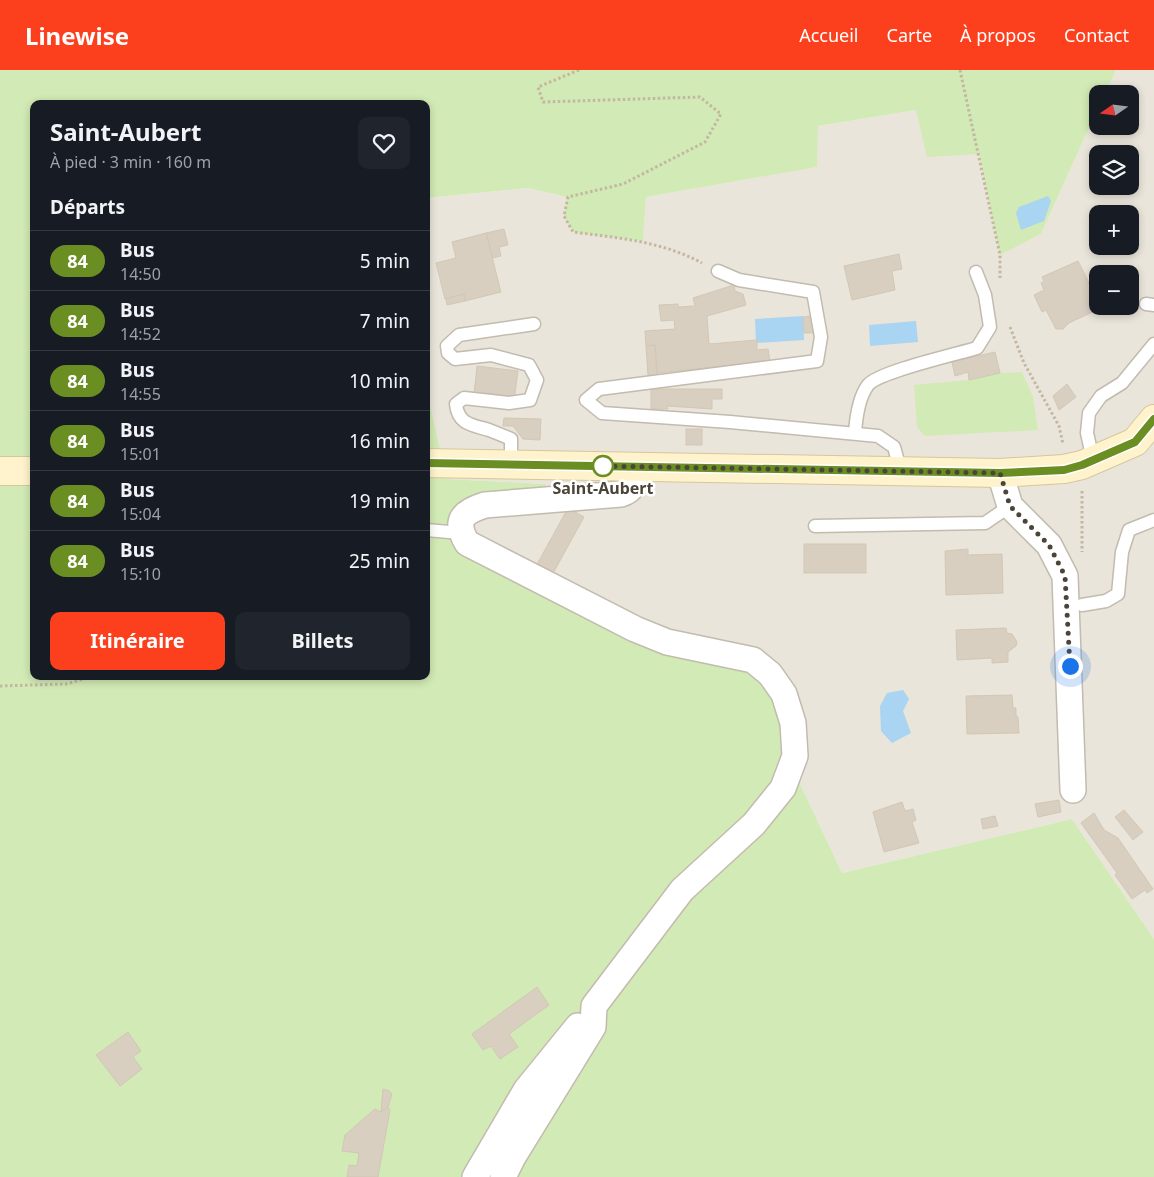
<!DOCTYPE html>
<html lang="fr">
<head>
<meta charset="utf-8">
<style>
	:root { --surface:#171b24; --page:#20242c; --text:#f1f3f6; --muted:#9ea1a6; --line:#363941; --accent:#fc3f1d }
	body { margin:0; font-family:"Noto Sans",sans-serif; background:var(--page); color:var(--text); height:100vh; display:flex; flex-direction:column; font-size:19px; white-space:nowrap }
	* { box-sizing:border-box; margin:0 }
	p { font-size:16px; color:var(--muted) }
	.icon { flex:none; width:28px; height:28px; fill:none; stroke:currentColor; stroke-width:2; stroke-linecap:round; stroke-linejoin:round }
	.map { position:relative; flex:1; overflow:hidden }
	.drawer { position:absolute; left:30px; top:30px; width:400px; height:580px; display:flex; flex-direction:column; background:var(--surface); border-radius:10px; box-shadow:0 2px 8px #0003 }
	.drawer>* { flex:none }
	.badge { padding:0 10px; border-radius:16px; font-size:18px; line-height:32px }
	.needle { width:32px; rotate:256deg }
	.tools { position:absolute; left:1089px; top:15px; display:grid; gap:10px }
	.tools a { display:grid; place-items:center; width:50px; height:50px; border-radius:10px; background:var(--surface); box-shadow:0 2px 8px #0003; font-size:25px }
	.you { position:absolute; width:25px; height:25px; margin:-12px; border:4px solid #fff; border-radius:50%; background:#1a73e8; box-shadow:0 0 0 8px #1a73e833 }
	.map>.badge { position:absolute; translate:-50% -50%; box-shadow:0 0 0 2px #fff }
	h2 { padding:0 20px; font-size:19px; line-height:45px }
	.round { display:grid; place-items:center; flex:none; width:52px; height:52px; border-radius:10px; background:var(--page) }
	.headline { display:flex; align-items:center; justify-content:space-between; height:85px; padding:0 20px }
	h1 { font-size:24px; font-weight:700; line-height:38px }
	.cta { display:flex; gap:10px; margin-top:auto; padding:10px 20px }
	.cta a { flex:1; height:58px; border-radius:10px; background:var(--accent); color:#fff; font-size:20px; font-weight:700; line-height:58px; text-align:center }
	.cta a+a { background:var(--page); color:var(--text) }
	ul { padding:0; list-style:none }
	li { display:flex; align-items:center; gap:15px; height:60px; padding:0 20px; border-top:1px solid var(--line) }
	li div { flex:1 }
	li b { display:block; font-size:19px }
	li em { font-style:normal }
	li .badge { min-width:55px; font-weight:700; text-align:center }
	header { display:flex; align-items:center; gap:30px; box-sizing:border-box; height:70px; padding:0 25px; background:var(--accent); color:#fff }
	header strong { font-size:24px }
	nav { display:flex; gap:28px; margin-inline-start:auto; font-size:18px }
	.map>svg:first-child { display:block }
	.residential { fill:#eae5da; fill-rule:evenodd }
	.green { fill:#d2eab5 }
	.water { fill:#a9d4f2 }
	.building { fill:#d8cfc1; stroke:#d3c7b4 }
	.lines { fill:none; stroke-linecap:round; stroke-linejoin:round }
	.service-casing { stroke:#c2bbae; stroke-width:15 }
	.minor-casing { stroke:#c2bbae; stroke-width:28 }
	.secondary-casing { stroke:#d6c79b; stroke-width:30 }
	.path { stroke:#c4b79f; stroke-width:3; stroke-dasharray:2.5 2.5; stroke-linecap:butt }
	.service { stroke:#fff; stroke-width:12 }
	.minor { stroke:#fff; stroke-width:25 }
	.secondary { stroke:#fff3cd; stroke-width:28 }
	.line-casing { stroke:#fff; stroke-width:11 }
	.line { stroke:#6b8e23; stroke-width:8 }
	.walk { stroke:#4b4439; stroke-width:5; stroke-dasharray:0 9 }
	.stop-dot { fill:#fff; stroke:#6b8e23; stroke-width:2.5 }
	.labels { text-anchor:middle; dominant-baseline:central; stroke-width:5; stroke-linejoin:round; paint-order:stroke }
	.stop-label { font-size:16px; font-weight:bold; fill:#4b4439; stroke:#fff }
</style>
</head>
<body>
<header>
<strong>Linewise</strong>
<nav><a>Accueil</a><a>Carte</a><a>À propos</a><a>Contact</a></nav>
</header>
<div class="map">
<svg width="1154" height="1107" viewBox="0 0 1154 1107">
	<rect width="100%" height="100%" fill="#f6f3ec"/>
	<!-- residential -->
	<path class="residential" d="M1116 0H1154V869L1072 749 842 803 794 701 591 534 467 478 458 453 545 414 447 409 426 317V128L528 118 568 127 565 146 643 170 646 127 816 97 818 56 916 40 979 84 1001 184 1041 164 1097 40 1098 56H1130V24H1105ZM1098 84H1130V116H1098ZM1098 144H1130V176H1098ZM1098 204H1130V236H1098Z"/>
	<!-- green -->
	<g class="green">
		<path d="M0 0H1116L1105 24H1098L1097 40 1041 164 1000 185 979 84 927 87 916 40 818 56 817 97 646 127 643 171 573 162 564 146 567 127 528 118 426 128V34H34V606H426V317L447 409 545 414 549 424 484 432 458 466 591 534 759 586 783 606 794 701 842 803 1072 749 1154 869V1107H0Z"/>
		<path d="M1022 302 1033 327 1038 360 925 366 917 357 914 315 969 310 1000 303Z"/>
	</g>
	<!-- water -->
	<g class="water">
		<path d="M1048 126 1051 131 1044 151 1021 160 1016 143 1019 137Z"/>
		<path d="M803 246 804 270 756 273 755 249Z"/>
		<path d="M916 251 918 272 870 276 869 255Z"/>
		<path d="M903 620 909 629 903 641 911 663 892 673 881 661 880 636 887 623Z"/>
	</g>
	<!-- building -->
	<g class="building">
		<path d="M504 159 508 175 499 177 501 186 493 188 486 163Z"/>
		<path d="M486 163 501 222 465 231 464 224 445 229 436 193 456 188 452 172Z"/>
		<path d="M899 184 902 199 892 201 895 220 852 230 844 196Z"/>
		<path d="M1078 191 1098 231V236L1101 238 1069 253 1063 259H1056L1046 240 1042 242 1034 225 1044 220 1041 213 1044 211 1042 207Z"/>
		<path d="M734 215 735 221 743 224 746 235 707 246 709 274 757 270V280L768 279 770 291 657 303 655 275 646 276 645 261 675 259 674 250 661 251 659 235 678 234V237L695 236 693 228Z"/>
		<path d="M464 224 465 231 447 235 446 229Z"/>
		<path d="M812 246 813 263H804L803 247Z"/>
		<path d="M655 275 657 306H648L646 276Z"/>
		<path d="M995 282 1000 303 969 310 968 302 955 306 952 292Z"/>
		<path d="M477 296 518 301 514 330 474 324Z"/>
		<path d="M1067 314 1076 327 1059 340 1053 326Z"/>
		<path d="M651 319H722V329H712V339L667 336 668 339H651Z"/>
		<path d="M504 348 541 349 540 370 523 369 513 356H503Z"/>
		<rect x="686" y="359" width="16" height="16"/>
		<path d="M568 438 584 447 551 507 535 498Z"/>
		<rect x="804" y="474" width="62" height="29"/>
		<path d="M968 479V485L1002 484 1003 523 946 525 945 481Z"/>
		<path d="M1006 558 1007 563 1012 564 1017 572 1016 576 1008 582V592L992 593V588L957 590 956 560Z"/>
		<path d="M1012 625 1013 638H1016V646L1018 647 1019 663 967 664 966 626Z"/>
		<path d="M1059 730 1061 742 1038 747 1035 734Z"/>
		<path d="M902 732 905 741 913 739 916 750 912 752 919 773 884 782 873 742Z"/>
		<path d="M1124 740 1143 762 1133 770 1115 747Z"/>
		<path d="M1094 743 1104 760 1118 768 1153 819 1147 823 1145 820 1132 829 1115 805 1117 803 1081 753Z"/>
		<path d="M995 746 998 756 983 759 981 749Z"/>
		<path d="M537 917 549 935 509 964 518 977 500 989 491 976 483 980 472 964Z"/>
		<path d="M128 962 141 981 133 987 142 999 120 1016 96 985Z"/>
		<path d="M383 1019 389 1021 392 1024 388 1037 381 1042Z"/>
		<path d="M388 1037 390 1040 378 1107H347L349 1095 357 1096 359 1083 342 1081 345 1065 375 1039 381 1042Z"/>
	</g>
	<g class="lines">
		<!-- service casing -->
		<g class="service-casing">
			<g id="service">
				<path d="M718 201 739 210 813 222 821 267 817 291 599 319 586 330 602 343 730 352 878 366 894 377 901 402"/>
				<path d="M1146 234 1154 235"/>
				<path d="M855 363C856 348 859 327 868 315 878 302 957 284 977 278L990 257 985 225 976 202"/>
				<path d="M1093 390 1087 363 1089 343 1101 326 1122 313 1154 274"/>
				<path d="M511 393V369C504 366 497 363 489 360 473 355 458 355 456 334L464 328 509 333 530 330 537 310 529 295 491 285 455 289 448 283 447 276 459 265 534 254"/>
				<path d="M815 456 985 453 1010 436"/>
				<path d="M426 460 461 463"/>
				<path d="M1082 535 1106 531 1118 524 1122 482 1129 460 1154 450"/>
			</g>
		</g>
		<!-- minor casing -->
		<g class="minor-casing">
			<g id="minor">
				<path d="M1000 403 1010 436 1049 475 1065 506 1073 720"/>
				<path d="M475 1107 526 1020 578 956"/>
				<path d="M503 1107 513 1087 593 957 594 936 682 820 754 754 783 718 795 686 793 653 784 624 770 604 753 590 667 572 635 559 467 473C454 451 462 442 485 435L621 424C635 420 635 410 636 397"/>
			</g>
		</g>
		<!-- secondary casing -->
		<g class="secondary-casing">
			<g id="secondary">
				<path d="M426 393 1000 403 1064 399 1082 395 1135 372 1154 349"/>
				<path d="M0 401H34"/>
			</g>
		</g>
		<!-- path -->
		<g class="path">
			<path d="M579 0 538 17 543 32 700 27 721 44 705 72 623 114 568 127 564 146 573 162C618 168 661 171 702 193"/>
			<path d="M960 0 1000 185V208"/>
			<path d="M1010 257 1024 293 1059 356 1063 374"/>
			<path d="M1082 421V482"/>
			<path d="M0 616 66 614 95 606"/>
		</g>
		<!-- service -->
		<use href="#service" class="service"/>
		<!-- minor -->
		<use href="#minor" class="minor"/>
		<!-- secondary -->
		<use href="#secondary" class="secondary"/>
	</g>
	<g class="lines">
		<!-- line casing -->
		<g class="line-casing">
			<path id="line" d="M426 393 1000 403 1064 400 1082 395 1135 372 1154 349"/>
		</g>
		<!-- line -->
		<use href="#line" class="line"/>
		<!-- walk -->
		<path class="walk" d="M603 396H600L1000 403 1010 436 1049 475 1065 506 1070 596"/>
	</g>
	<!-- markers -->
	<circle class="stop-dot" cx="603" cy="396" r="10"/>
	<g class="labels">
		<!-- stop labels -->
		<g class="stop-label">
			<text x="603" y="418">Saint-Aubert</text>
		</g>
	</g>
</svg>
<div class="tools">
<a><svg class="needle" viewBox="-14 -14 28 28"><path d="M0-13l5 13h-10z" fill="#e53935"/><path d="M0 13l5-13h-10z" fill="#9ea1a6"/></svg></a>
<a><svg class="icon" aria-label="layers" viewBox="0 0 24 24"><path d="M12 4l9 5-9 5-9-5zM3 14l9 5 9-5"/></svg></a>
<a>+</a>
<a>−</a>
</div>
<div class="you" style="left:1070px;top:596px"></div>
<section class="drawer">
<div class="headline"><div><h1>Saint-Aubert</h1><p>À pied · 3 min · 160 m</p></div><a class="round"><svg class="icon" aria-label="heart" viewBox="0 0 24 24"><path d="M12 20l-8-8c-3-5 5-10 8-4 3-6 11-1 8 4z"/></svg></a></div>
<h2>Départs</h2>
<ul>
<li><span class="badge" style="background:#6b8e23;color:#fff">84</span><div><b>Bus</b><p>14:50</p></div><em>5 min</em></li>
<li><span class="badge" style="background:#6b8e23;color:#fff">84</span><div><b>Bus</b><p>14:52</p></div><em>7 min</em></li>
<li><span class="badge" style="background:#6b8e23;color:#fff">84</span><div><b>Bus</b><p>14:55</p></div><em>10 min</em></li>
<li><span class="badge" style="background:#6b8e23;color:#fff">84</span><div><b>Bus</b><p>15:01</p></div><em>16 min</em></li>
<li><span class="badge" style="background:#6b8e23;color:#fff">84</span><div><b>Bus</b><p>15:04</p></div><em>19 min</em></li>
<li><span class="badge" style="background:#6b8e23;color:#fff">84</span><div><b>Bus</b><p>15:10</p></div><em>25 min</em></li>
</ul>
<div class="cta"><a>Itinéraire</a><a>Billets</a></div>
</section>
</div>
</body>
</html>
